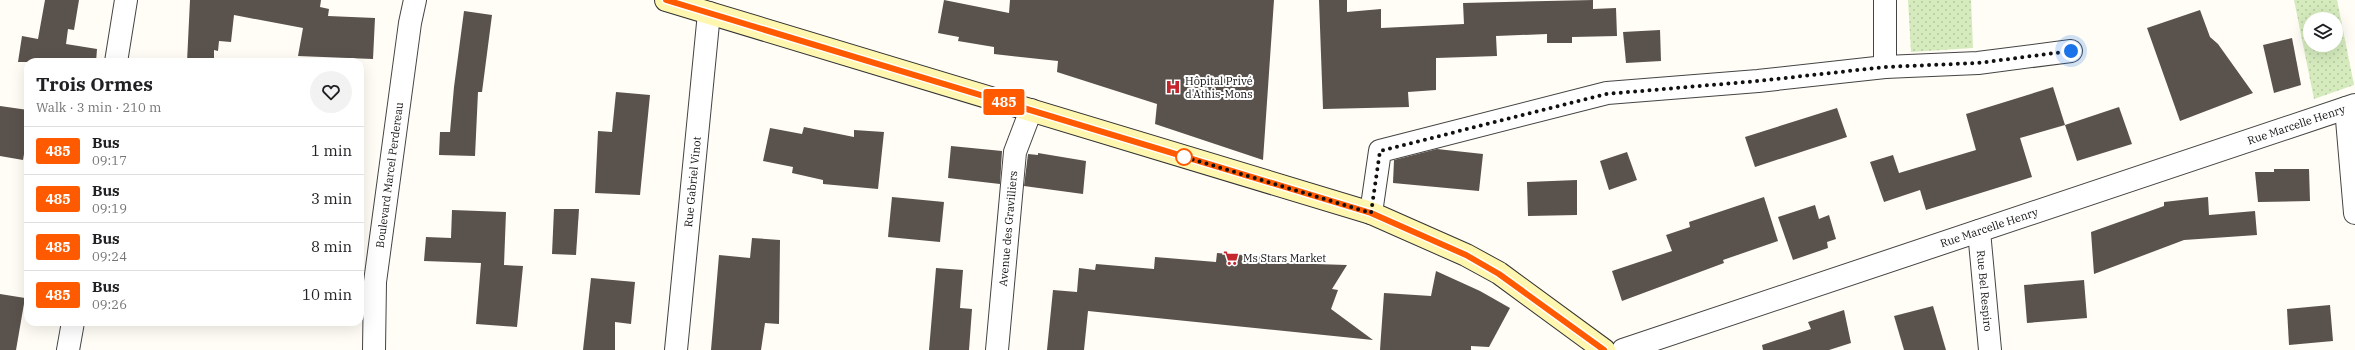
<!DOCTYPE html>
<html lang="en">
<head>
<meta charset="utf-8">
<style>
	:root { --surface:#fff; --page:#f2f2f2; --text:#202124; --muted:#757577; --line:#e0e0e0 }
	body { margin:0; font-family:"IBM Plex Serif",serif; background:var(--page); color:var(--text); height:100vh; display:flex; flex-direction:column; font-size:15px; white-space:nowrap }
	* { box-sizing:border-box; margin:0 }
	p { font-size:13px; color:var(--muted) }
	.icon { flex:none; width:22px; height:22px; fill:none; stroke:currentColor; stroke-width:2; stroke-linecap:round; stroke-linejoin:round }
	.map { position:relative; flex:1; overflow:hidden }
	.sheet { position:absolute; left:24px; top:58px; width:340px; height:268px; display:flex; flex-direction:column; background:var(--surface); border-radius:12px; box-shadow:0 4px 16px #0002 }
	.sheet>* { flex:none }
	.badge { padding:0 8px; border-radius:3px; font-size:14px; line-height:26px }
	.controls { position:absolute; left:2303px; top:12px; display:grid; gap:8px }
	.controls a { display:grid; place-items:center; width:40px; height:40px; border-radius:50%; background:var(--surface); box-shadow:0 4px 16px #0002; font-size:20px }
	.you { position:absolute; width:20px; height:20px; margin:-10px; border:3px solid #fff; border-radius:50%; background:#1a73e8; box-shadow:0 0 0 6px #1a73e833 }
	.map>.badge { position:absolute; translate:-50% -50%; box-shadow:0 0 0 2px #fff }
	.round { display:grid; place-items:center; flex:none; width:42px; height:42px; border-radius:21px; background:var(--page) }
	.overview { display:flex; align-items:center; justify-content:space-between; height:68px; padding:0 12px }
	h1 { font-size:19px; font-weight:700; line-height:30px }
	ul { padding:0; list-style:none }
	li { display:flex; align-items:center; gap:12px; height:48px; padding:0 12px; border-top:1px solid var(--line) }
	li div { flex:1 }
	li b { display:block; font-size:15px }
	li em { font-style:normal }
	li .badge { min-width:44px; font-weight:700; text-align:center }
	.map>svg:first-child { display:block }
	.green { fill:url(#green-dots); fill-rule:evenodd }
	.building { fill:#5a524d }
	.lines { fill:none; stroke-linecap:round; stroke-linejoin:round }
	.minor-casing { stroke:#444; stroke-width:24 }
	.secondary-casing { stroke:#333; stroke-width:24 }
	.minor { stroke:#fff; stroke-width:22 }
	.secondary { stroke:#fff6b0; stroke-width:22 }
	.line-casing { stroke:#fff; stroke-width:9 }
	.line { stroke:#ff5a00; stroke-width:6 }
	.walk { stroke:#111; stroke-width:4; stroke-dasharray:0 7.2 }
	.stop-dot { fill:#fff; stroke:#ff5a00; stroke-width:2 }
	.labels { text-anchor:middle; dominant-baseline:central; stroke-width:4; stroke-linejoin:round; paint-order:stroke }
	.poi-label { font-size:11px; fill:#111; stroke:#fff; text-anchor:start }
	.street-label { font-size:11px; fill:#111; stroke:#fff }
</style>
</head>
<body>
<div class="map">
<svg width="2355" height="350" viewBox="0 0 2355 350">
	<defs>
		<pattern id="green-dots" width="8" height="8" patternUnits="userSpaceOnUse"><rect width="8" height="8" fill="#d5ebbd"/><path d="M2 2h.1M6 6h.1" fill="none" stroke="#b6c8a1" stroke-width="1.8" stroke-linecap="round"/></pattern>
	</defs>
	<rect width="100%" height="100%" fill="#fffdf5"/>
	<!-- green -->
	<g class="green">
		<path d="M1908 0H1971L1973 48 1911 52Z"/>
		<path d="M2294 0H2337L2354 85 2314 99ZM2310 19H2336V45H2310Z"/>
	</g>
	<!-- building -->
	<g class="building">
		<path d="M45 0H79L74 30 68 29 66 44 97 49 96 62H18L22 36 38 39Z"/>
		<path d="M190 0H321L320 7 329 9 328 16 375 18 373 59 298 56 303 28 234 15 231 42 219 41 218 51 214 50V62H187Z"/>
		<path d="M944 0 1009 13 1010 0H1274L1263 160 1155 124 1157 104 1057 72 1058 61 994 54V47L958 41 959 37 938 33Z"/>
		<path d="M1319 0H1347V12L1381 9V28L1464 24 1463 3 1593 0V9L1616 8 1617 36 1572 37V43H1547V34L1496 36 1497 56 1436 58V90L1408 92 1409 107 1323 109Z"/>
		<path d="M2200 10 2210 37 2218 44 2253 93 2180 121 2147 28Z"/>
		<path d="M464 11 492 15 482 92H478L475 156 439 155 440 132H450L454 87Z"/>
		<path d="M1660 30 1661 61 1626 63 1623 32Z"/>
		<path d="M2292 38 2301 85 2274 93 2263 45Z"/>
		<path d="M2053 87 2065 125 2020 138 2032 177 1926 210 1920 190 1884 202 1870 162 1893 155 1899 173 1976 150 1966 114Z"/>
		<path d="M616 92 650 95 640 195 595 193 598 131 612 132Z"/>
		<path d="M0 106 28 110V131L23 160 0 156Z"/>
		<path d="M2119 107 2132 144 2077 161 2065 125Z"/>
		<path d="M1837 108 1847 137 1755 167 1745 137Z"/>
		<path d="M804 127 854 137V130L884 132 878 189 823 184V180L792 173 793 167 763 161 770 128 802 134Z"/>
		<path d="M951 146 1002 151 1000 184 948 178Z"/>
		<path d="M1437 149 1483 154 1479 191 1393 183 1394 160Z"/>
		<path d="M1627 152 1637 180 1609 190 1600 161Z"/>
		<path d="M1038 153 1086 161 1083 194 1024 186 1028 154 1038 155Z"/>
		<path d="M2274 169H2309L2310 201 2258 202 2255 172H2274Z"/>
		<path d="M1577 180V215L1528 216 1527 182Z"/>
		<path d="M892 197 944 202 940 242 888 237Z"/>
		<path d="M1764 197 1778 241 1723 260 1724 263 1622 301 1612 271 1672 251 1666 235 1690 227 1689 222Z"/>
		<path d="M2208 197 2209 215 2255 211 2257 235 2184 240 2094 274 2091 232 2164 206V202Z"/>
		<path d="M1815 205 1819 219 1829 215 1836 239 1827 242 1828 248 1793 260 1778 217Z"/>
		<path d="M554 209H579L576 255 552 254Z"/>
		<path d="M452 210 506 212 504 265 523 266 517 327 476 324 481 263 424 261 426 237 451 238Z"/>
		<path d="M752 238 780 240 779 324 765 323 761 350H711L719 255 750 258Z"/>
		<path d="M1217 253 1283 258V263L1347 265 1332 289 1338 290 1331 309 1373 340 1088 311 1084 350H1047L1053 290 1077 292 1079 268 1095 270 1096 264 1154 269 1155 257 1216 262Z"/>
		<path d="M936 268 963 270 960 308 972 309 969 350H929Z"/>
		<path d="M1436 271 1480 291 1510 308 1489 347 1471 346V350H1380L1384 293 1431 296Z"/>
		<path d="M591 278 635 282 631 324 615 322V350H583Z"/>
		<path d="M2084 280 2087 318 2027 323 2024 285Z"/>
		<path d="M0 294 25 298 16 350H0Z"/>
		<path d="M2330 305 2333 341 2289 345 2287 309Z"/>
		<path d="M1933 306 1946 350H1904L1894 316Z"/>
		<path d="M1844 310 1851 343 1829 350H1763L1762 345 1811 329 1808 322Z"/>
	</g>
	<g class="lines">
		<!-- minor casing -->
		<g class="minor-casing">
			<g id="minor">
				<path d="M1885 0V67"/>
				<path d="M116 62 126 0"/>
				<path d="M2346 108 2355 213"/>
				<path d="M1371 213 1380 151 1607 93 1758 81 1885 67 1978 63 2071 51"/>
				<path id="s1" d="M1979 231 1990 350"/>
				<path d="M68 350 73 322"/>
				<path id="s2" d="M374 350 375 282 410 23 415 0"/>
				<path id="s3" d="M676 350 709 13"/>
				<path id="s4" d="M997 350 1015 152 1031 110"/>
				<path id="s5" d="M1623 350 2355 105"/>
			</g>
		</g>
		<!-- secondary casing -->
		<g class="secondary-casing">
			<path id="secondary" d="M666 0 1371 213 1466 255 1499 273 1604 350"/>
		</g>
		<!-- minor -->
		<use href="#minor" class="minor"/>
		<!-- secondary -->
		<use href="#secondary" class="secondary"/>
	</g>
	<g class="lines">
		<!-- line casing -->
		<g class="line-casing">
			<path id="line" d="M666 0 1371 213 1466 255 1499 274 1604 350"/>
		</g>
		<!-- line -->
		<use href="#line" class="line"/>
		<!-- walk -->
		<path class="walk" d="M1184 157 1178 155 1371 213 1380 151 1606 94 1758 81 1885 67 1978 63 2071 51"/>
	</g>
	<!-- icons -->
	<defs>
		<g id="hospital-bare" transform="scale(1.2)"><path d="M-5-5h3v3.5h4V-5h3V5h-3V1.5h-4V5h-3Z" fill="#c4262e" stroke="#fff" stroke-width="2.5" paint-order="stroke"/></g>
		<g id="supermarket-bare" transform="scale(1.2)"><path d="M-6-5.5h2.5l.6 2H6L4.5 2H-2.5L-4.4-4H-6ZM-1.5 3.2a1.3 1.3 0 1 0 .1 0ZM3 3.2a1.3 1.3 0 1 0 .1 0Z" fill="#c4262e" stroke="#fff" stroke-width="2.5" paint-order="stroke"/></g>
	</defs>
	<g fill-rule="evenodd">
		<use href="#hospital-bare" x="1173" y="87"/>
		<use href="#supermarket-bare" x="1231" y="258"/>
	</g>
	<!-- markers -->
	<circle class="stop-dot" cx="1184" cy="157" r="8"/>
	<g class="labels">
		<!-- poi labels -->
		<g class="poi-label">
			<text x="1185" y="81">Hôpital Privé<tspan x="1185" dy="13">d'Athis-Mons</tspan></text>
			<text x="1243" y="258">Ms Stars Market</text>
		</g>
		<!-- street labels -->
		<g class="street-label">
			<text stroke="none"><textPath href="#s5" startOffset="710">Rue Marcelle Henry</textPath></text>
			<text stroke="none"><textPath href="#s2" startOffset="176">Boulevard Marcel Perdereau</textPath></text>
			<text stroke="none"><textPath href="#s3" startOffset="169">Rue Gabriel Vinot</textPath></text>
			<text stroke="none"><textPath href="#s5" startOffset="386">Rue Marcelle Henry</textPath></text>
			<text stroke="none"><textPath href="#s4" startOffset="122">Avenue des Gravilliers</textPath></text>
			<text stroke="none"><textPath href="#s1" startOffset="60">Rue Bel Respiro</textPath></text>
		</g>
	</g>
</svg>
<div class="controls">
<a><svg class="icon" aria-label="layers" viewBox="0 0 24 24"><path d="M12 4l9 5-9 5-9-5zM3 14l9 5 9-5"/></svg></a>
</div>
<div class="you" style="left:2071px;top:51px"></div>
<b class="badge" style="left:1004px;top:102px;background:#ff5a00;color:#fff">485</b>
<section class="sheet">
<div class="overview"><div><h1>Trois Ormes</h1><p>Walk · 3 min · 210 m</p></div><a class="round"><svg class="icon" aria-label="heart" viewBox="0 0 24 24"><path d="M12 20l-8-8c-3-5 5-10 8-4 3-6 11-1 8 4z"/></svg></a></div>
<ul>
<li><span class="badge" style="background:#ff5a00;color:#fff">485</span><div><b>Bus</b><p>09:17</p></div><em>1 min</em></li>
<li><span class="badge" style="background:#ff5a00;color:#fff">485</span><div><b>Bus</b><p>09:19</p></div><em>3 min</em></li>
<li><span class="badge" style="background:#ff5a00;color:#fff">485</span><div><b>Bus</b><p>09:24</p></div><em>8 min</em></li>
<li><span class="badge" style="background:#ff5a00;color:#fff">485</span><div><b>Bus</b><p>09:26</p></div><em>10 min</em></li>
</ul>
</section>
</div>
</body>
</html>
